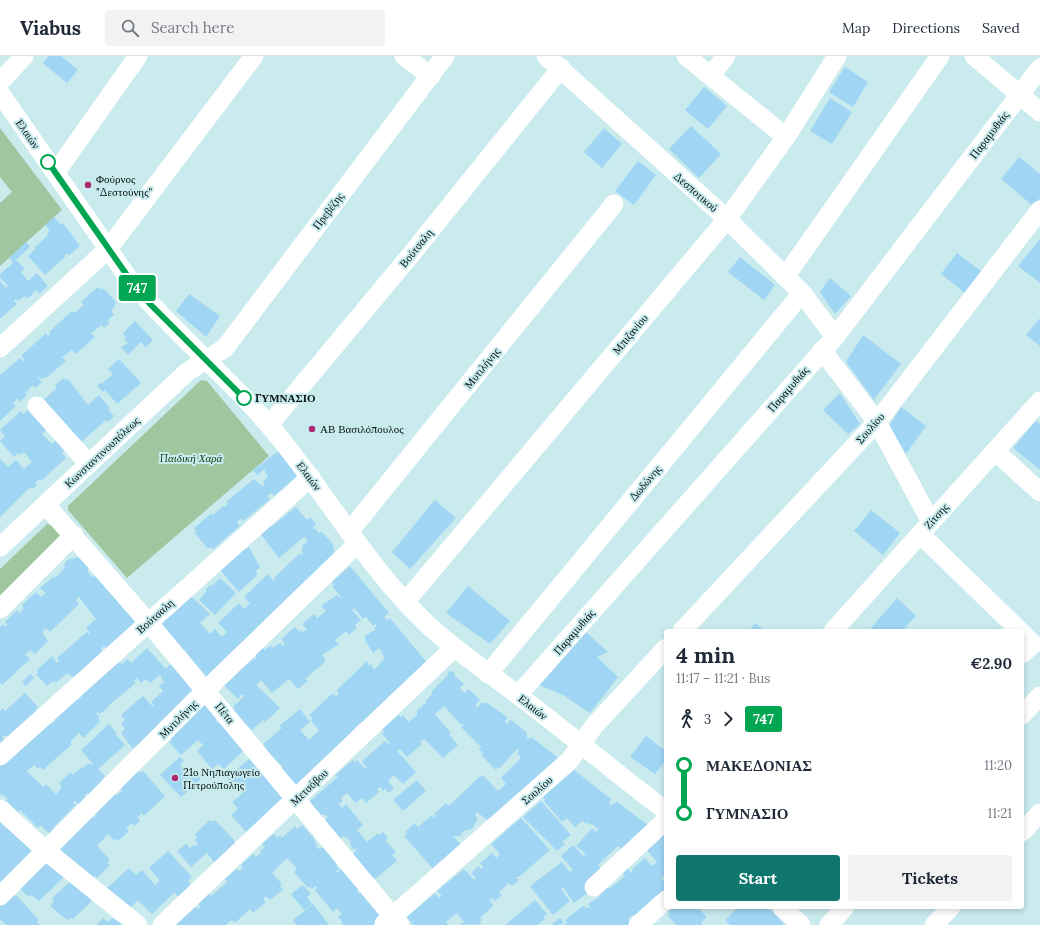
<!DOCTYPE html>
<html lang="en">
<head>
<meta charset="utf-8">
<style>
	:root { --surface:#fff; --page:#f2f2f3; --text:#1f2937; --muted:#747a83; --line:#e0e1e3; --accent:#0f766e }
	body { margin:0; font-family:Lora,serif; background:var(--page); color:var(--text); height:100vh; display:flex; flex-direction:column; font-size:15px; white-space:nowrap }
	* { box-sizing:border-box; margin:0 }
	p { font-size:13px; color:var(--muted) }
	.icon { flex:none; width:22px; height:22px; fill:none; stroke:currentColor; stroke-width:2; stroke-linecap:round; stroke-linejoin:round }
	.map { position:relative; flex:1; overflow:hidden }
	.side { position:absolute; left:664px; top:573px; width:360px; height:280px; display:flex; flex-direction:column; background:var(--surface); border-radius:4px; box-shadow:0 2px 6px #0003 }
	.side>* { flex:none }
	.badge { padding:0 8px; border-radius:3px; font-size:14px; line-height:26px }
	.map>.badge { position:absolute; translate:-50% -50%; box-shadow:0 0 0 2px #fff }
	.legs { display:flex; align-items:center; gap:6px; height:44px; padding:0 12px; font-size:13px }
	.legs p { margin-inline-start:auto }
	.summary { display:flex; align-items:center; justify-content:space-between; height:68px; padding:0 12px }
	h1 { font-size:22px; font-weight:800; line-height:30px }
	.button { display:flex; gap:8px; margin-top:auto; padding:8px 12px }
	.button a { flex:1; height:46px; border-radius:4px; background:var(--accent); color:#fff; font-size:16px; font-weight:800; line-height:46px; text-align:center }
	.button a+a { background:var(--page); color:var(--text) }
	ul { padding:0 12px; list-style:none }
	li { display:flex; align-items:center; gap:14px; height:48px; font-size:15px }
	li i { display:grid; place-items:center; width:6px; height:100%; margin:0 5px; background:currentColor }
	li i::after { content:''; width:10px; height:10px; margin:-5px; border:3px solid; border-radius:50%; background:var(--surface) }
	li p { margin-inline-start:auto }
	li:first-child i { background:linear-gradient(#0000 50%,currentColor 0) }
	li:last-child i { background:linear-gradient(currentColor 50%,#0000 0) }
	header { display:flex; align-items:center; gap:24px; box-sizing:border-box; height:56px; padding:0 20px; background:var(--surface); border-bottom:1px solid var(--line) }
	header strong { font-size:19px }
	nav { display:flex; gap:22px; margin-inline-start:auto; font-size:14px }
	.search { width:280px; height:36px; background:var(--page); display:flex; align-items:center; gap:10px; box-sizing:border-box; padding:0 14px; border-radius:4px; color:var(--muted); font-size:15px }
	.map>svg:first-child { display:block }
	.green { fill:#a0c6a0 }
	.building { fill:#a0d6f3 }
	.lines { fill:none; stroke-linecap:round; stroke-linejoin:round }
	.minor { stroke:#fff; stroke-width:19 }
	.line-1-casing { stroke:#fff; stroke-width:9 }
	.line-1 { stroke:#00a651; stroke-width:6 }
	.stop-1-dot { fill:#fff; stroke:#00a651; stroke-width:2 }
	.poi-dot { fill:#ac2973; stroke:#c9ebee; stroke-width:1.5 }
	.labels { text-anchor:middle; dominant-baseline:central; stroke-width:4; stroke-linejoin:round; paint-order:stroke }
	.street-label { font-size:11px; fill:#040e0f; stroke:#c9ebee }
	.poi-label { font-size:11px; fill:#040e0f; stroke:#c9ebee; text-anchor:start }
	.stop-label { font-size:11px; font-weight:bold; fill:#040e0f; stroke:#c9ebee; text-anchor:start }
	.park-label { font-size:11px; font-style:italic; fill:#0b4411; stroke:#c9ebee }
</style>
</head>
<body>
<header>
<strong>Viabus</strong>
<div class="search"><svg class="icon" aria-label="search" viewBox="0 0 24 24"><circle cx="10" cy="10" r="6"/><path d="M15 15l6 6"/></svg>Search here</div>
<nav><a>Map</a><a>Directions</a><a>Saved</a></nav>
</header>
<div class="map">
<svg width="1040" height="869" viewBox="0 0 1040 869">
	<rect width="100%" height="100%" fill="#c9ebee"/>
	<!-- green -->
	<g class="green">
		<path d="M0 72 62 154 0 210V147L12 136 0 121Z"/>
		<path d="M201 324 207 325 269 400 127 522 68 454V450Z"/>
		<path d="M47 468 52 470 71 491 0 562V513Z"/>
	</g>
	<!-- building -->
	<g class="building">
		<path d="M49 0H61L78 14 67 27 43 7Z"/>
		<path d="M845 11 868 26 853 51 829 36Z"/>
		<path d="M704 31 727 50 708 73 685 54Z"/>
		<path d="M830 42 852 56 832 88 810 75Z"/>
		<path d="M691 70 721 98 699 122 669 93Z"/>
		<path d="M604 72 622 88 602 112 584 96Z"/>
		<path d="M1019 101 1040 118V142L1033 150 1001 123Z"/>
		<path d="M638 105 656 119 634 149 615 135Z"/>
		<path d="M54 161 61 169 63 167 80 190 69 199 67 197 65 199 66 200 45 219 28 200 35 193 34 192 48 179 47 177 50 174 45 169Z"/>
		<path d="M1039 184H1040V227L1018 210Z"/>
		<path d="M26 186 30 191 16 204 25 213 21 216 28 225 37 217 48 230 39 238 37 234 27 243 25 240 18 245 16 243 14 245 17 248 0 263V225L6 232 8 230 0 221V218L13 207 9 202Z"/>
		<path d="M957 197 986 219 969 240 941 218Z"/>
		<path d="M740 201 775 229 764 244 728 216Z"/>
		<path d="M830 222 851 240 835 258 820 236Z"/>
		<path d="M98 231 101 234 103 232 116 246 114 248 115 250 111 255 114 259 107 265 110 267 104 272 102 269 91 277 95 281 76 298 72 294 62 301 66 305 46 322 44 321 42 323 40 321 38 322 42 326 35 332 33 329 25 337 27 339 20 346 17 342 15 343 16 345 13 347 16 350 0 365V319L20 302 23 305 25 304 21 300 46 277 48 280 50 278 49 276 72 255 74 257 76 256 84 249 81 246Z"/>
		<path d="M189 238 220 260 206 281 176 255Z"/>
		<path d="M1040 262V290L1026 279Z"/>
		<path d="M135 265 153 284 146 291 141 286 128 299 121 291 128 287 124 283 126 281 123 277Z"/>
		<path d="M863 279 901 308 874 344 846 306Z"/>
		<path d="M119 303 141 327 117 348 105 334 103 336 97 330 100 327 101 328 113 318 108 313Z"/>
		<path d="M64 322 66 324 68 323 88 349 99 339 110 352 108 354 114 360 108 366 106 364 80 387 43 344 57 332 55 329Z"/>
		<path d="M840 337 860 368 848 378 823 354Z"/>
		<path d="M901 351 926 370 906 398 889 370Z"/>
		<path d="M30 352 48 372 42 378 52 388 57 383 66 393 62 397 66 402 41 425 39 423 35 427 37 429 32 433 30 431 0 461V403L8 411 16 404 24 413 32 406 24 396 20 399 18 397 14 401 0 385 5 380 0 374 21 355 23 358Z"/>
		<path d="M1036 365 1040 368V414L1013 392Z"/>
		<path d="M280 394 299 418 274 440 272 437 267 440 270 443 243 465 240 462 237 467 240 470 213 493 210 491 208 493 194 476 196 475 194 472 212 457 213 459 223 450 224 451 228 448 226 446 254 423 262 430 265 429 263 425 268 421 265 416 266 412 257 419 253 414Z"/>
		<path d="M435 444 456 462 410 513 392 496Z"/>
		<path d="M296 451 307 464 311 461 316 469 312 472 313 473 315 472 319 477 322 476 331 486 334 491 333 493 335 496 332 499 334 501 320 514 318 512 317 514 290 543 288 541 284 545 287 546 258 571 260 574 208 623 186 596 187 593 184 595 161 568 191 540 210 558 200 567 210 578 215 573 222 581 227 576 218 567 239 547 244 553 250 547 244 541 268 518 274 526 275 524 274 522 300 497 302 499 303 497 301 494 303 493 302 490 308 485 304 481 279 502 259 476 269 468 271 471Z"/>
		<path d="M871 454 900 477 883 499 854 475Z"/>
		<path d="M245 491 247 493 249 491 260 511 255 516 258 518 239 536 220 514Z"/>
		<path d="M78 501 89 511 87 515 92 521 95 520 100 526H103L105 532 114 541 116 539 140 565 108 594 104 590 101 593 103 596 74 622 67 617 56 627 53 625 47 630 36 618 38 616 37 614 52 600 57 607 59 604 57 602 87 576 89 578 90 577 86 572 96 563 79 541 76 544 79 548 50 576 46 572 42 576 48 585 35 598 30 594 25 599 30 603 2 629 0 627V571L3 568 5 571 7 569 5 566 17 554 19 557 24 552 22 549 36 536 41 541 46 537 40 532 54 520 55 522 58 519 65 511 64 509 67 504Z"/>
		<path d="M350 510 389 557 384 561 387 564 390 562 428 608 365 667 363 666 360 667 299 732 281 712 283 711 264 692 265 690 263 688 282 672 279 670 300 653 310 666 300 674 309 684 319 674 311 665 313 663 309 659 333 637 336 641 337 639 339 637 337 634 367 605 369 610 371 608 374 614 385 602 379 592 373 597 365 584V580L375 574 374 572 377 570 375 568 373 570 366 561 363 563 354 552 352 554 361 564 355 569 357 572 349 579 346 575 335 584 339 588 322 599 326 603 324 604 325 606 305 623 308 625 298 633 289 623 272 637 261 624 256 629 280 652 265 666 263 664 252 674 233 654 235 653 233 651 244 640 242 638 238 643 224 629 253 603 254 604 257 602 255 599 263 592 265 594 271 589 273 592 280 587 283 590 285 588 281 583 295 571 300 576 302 574 303 576 307 573 302 568 314 558 317 562 326 555 321 550 337 539 340 542 341 541 332 530 334 529 332 526Z"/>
		<path d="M220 522 236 537 215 559 199 544 207 535 205 534 210 529 212 530Z"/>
		<path d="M468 530 510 565 490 588 446 557Z"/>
		<path d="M897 542 916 560 902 575H874L871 572Z"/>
		<path d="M755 567 765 575H749Z"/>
		<path d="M584 574 608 596 597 601 618 621 590 657 563 639 537 628Z"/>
		<path d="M147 592 166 613 170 608 173 611 174 609 195 634 161 665 163 667 133 693 121 677 125 673 121 668 125 664 121 659 143 640 152 650 154 649 151 646 163 635 159 630 164 626 160 619 150 627 146 623 141 627 137 622 134 625 136 627 108 650 109 651 100 658 98 656 96 658 100 661 98 663 100 666 83 682 79 677 71 685V689L43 714 40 711 38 713 34 709 27 715 43 731 46 728 56 738 61 733 60 732 62 730 59 727 71 716 73 719 82 711 83 712 89 707 91 709 93 708 81 694 109 668 117 677 115 678 125 689 98 713 105 720 102 723 105 726 89 740 87 737 84 740 87 742 79 749 75 745 73 747 76 749 54 771 56 773 51 779 40 769 38 772 20 754 18 756 6 744 8 743 3 739 2 740 0 738V709L48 666 51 668 54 666 55 665 54 662 76 642 78 644 81 641 80 638 116 606 118 608 120 606 122 608 127 603 131 607Z"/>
		<path d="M449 615 454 616 455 620 464 628 460 632 464 637 469 633 480 644 475 649 478 651 482 646 485 648 486 646 507 661 505 666 507 668 510 664 513 665 527 677V682L529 683 531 681 561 704 490 766 477 756 475 758 478 763 472 773 463 775 461 780H453L462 790 434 814 404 780 407 778 405 776 415 767 418 771 432 759 434 762 436 760 434 758 446 747 449 750 480 720 483 721 484 720 498 735 506 728 501 722 521 702 517 697 519 695 517 693 500 712 498 711 496 714 481 699 483 697 479 693 481 691 461 671 464 669 462 667 461 669 444 650 435 658 451 677 449 678 458 689 443 702 424 683 420 686 422 688 407 701 400 693 397 695 416 716 403 728 394 719 388 725 394 732 389 737 385 733 383 735 380 731 377 733 379 736 366 747 362 742 356 747 347 737 341 742 343 745 339 748 342 752 346 748 363 769 357 774 367 786 377 778 379 779 383 776 388 782 385 784 396 796 392 799 397 805 375 823 373 821 371 823 353 802 355 800 353 798 357 794 356 792 354 794 349 787 351 786 348 782 347 784 344 780 339 783 324 765 328 761 323 758 321 760 309 746 338 721 335 719 353 704 355 706 357 704 365 713 367 712 362 705 385 685 389 688 390 687 382 678 384 676 382 673 399 659 401 661 403 659 409 666 417 659V654L424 648 427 649 425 646 432 638 431 636 447 620Z"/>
		<path d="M30 618 34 622 26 630 22 626Z"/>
		<path d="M25 637 38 651 36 653 38 656 9 682 7 679 2 681 5 684 0 688V655L3 652 5 655Z"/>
		<path d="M206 648 218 661 215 664 220 668 222 667 245 693 224 713 218 708 212 713 197 695 203 689 198 684 181 699 169 686 172 684 170 682Z"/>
		<path d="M646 680 666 695V704L655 718 630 701Z"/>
		<path d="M180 701 184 705 180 709 193 722 197 719 201 723 181 741 160 719Z"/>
		<path d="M250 702 286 744 246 776 231 759 238 753 232 746 242 738 227 722Z"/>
		<path d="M574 714 611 743 609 747 611 749 617 746 648 769 625 797 618 790 598 809 603 815 589 836 574 847 563 831 561 833 570 845 553 859 530 830 562 806 570 816 573 814 561 800 573 789 583 800 586 798 576 790 592 772 596 776 599 774 592 768 590 769 588 766 586 768 582 765 575 771 567 762 562 766 544 745 545 743 543 741Z"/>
		<path d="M138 715 140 717 143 715 165 740 144 760 142 757 140 759 137 761 140 765 134 770 132 767 126 772 129 775 118 785 116 783 114 784 108 778 97 790 110 804 107 807 110 809 97 822 95 820 93 822 60 793 91 762 96 760 94 758 115 738 117 739 122 735 120 732Z"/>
		<path d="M417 724 426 735 403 755 393 744Z"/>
		<path d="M541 745 571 779 562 786 565 788 557 795 523 761Z"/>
		<path d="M0 761 5 766 2 768 6 772 8 770 33 794 0 828Z"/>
		<path d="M521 762 550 794 519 821H516L519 824 512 830 509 827 499 836 502 839 495 845 492 842 490 843 493 850 481 861 478 860 482 864 480 866 481 868 461 869 464 866 457 857 446 866 448 869H413L407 861 435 837 439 842 442 840 437 835 464 813 474 824 476 822 471 817 478 810 481 813 483 811 480 807 492 797 496 802 500 798 491 788Z"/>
		<path d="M210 764 212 766 215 764 234 784 236 791 221 806H214L207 797 191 811 177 795 186 788 190 792 194 788 195 790 198 788 195 784 197 781 195 778Z"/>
		<path d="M302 769 313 781 318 793 324 791 338 808 336 810 339 813 335 816 337 817 341 813 359 834 357 836 359 838 360 836 382 862 373 869H341L343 867 338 861 342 858 337 852 333 856 315 834 317 832 315 830 312 833 310 830 308 832 294 816 297 813 287 802 272 817 282 828 280 830 283 834 270 844 267 841H265L263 843 266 846 253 857 250 853 235 867 232 864 226 869H175L196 851 198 853 201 851 198 848 209 838 211 840 225 828 227 826 225 823 237 813 239 815 243 812 241 809 253 798 256 801 261 797 260 795 265 791 262 788 274 778 277 782 280 779 282 782 295 770 297 773Z"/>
		<path d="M666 777V819L661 822 666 828V833L650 845 652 848 635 861 633 859 628 863 631 866 628 869H564L567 867 565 864 583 850 588 852 590 851 588 848 600 840 595 833 603 826 609 833 625 820 619 812 625 808 631 817 633 815 632 813 645 802 652 810 657 806 646 793Z"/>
		<path d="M168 795 192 821 188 825 192 831 180 842 174 837 152 858 138 844 131 851 127 850 106 833 129 812 136 819 142 814 155 829 160 824 149 812Z"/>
		<path d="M48 804 66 819 39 845 31 839 29 841 20 833Z"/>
		<path d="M70 826 93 841 90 844 92 845 73 863 71 862 67 864 50 850 54 844 52 842Z"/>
		<path d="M303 829 311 838 307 841 312 848 304 854 291 838Z"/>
		<path d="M12 838 14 841 16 839 39 864 37 866 40 869H6L0 863V849Z"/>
		<path d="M535 844 547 858 543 861 545 863 538 869H505Z"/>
		<path d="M313 848 329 869H297L293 864Z"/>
		<path d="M673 851H703L700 854 707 861 701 867 703 869H676L668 860 670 858 668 856Z"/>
		<path d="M739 851H756L759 854 761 851 763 853 768 851 784 868 782 869H730L725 864Z"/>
		<path d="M103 862 108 866 112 862 125 869H96Z"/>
		<path d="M560 862 564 866 560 869H551Z"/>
	</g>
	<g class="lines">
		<!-- minor -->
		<g class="minor">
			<path d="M404 0 431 20"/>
			<path d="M546 0 727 163 802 237 835 281"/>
			<path d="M686 0 786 81"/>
			<path d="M974 0 1040 56"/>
			<path d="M711 19 726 0"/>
			<path d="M0 26 24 0"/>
			<path d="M0 37 129 223C172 275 225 318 269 369 324 433 366 511 428 569 456 595 488 616 518 639 568 677 616 717 666 755"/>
			<path d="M56 116 138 0"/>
			<path d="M785 221 940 0"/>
			<path d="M0 292 108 193 254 0"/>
			<path d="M822 294 877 366 931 466"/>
			<path d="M37 350 89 408"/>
			<path d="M269 369 409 201 561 12"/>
			<path d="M995 395 1040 436"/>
			<path d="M46 449 148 566 400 869"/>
			<path d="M349 476 614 148"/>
			<path d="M920 478 1020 575"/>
			<path d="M0 491 187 316 225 292 445 0"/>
			<path d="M406 545 727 163 786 81 837 0"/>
			<path d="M0 553 74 479"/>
			<path d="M682 575 877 366 1040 154"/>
			<path d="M833 575 1040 345"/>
			<path d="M1022 577 1033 588 1022 598"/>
			<path d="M488 618 802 237"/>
			<path d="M518 639 835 281 1040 12"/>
			<path d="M1022 659 1040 640"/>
			<path d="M0 700 311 421"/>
			<path d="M0 753 46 795 138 869"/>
			<path d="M1022 776 1040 757"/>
			<path d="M594 831 666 764"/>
			<path d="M0 840 206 634 358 487"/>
			<path d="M782 851 801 869"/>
			<path d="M384 868 570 704 594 670 666 592"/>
			<path d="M162 869 454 592"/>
			<path d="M638 869 666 844"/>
			<path d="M829 869 845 851"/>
			<path d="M934 869 951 851"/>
		</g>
	</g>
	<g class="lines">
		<!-- line-1 casing -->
		<g class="line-1-casing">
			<path id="line-1" d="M48 106 129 222 151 249 244 342"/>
		</g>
		<!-- line-1 -->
		<use href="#line-1" class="line-1"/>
	</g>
	<!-- markers -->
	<g class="stop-1-dot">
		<circle cx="48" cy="106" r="7"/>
		<circle cx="244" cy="342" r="7"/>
	</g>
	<g class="poi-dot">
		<circle cx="88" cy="129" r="4"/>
		<circle cx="312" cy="373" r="4"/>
		<circle cx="175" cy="722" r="4"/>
	</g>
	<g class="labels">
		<!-- street labels -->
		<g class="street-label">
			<text transform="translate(28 78) rotate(55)">Ελαιών</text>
			<text transform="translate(989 79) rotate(-53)">Παραμυθιάς</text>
			<text transform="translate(696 136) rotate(41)">Δεσποτικού</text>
			<text transform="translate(328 155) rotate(-53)">Πρεβέζης</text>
			<text transform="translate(416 192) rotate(-51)">Βούτσαλη</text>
			<text transform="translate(630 278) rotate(-50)">Μπιζανίου</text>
			<text transform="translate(482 312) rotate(-51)">Μυτιλήνης</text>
			<text transform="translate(788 333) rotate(-49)">Παραμυθιάς</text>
			<text transform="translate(870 372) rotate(-49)">Σουλίου</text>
			<text transform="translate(102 396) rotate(-43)">Κωνσταντινουπόλεως</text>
			<text transform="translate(309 420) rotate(53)">Ελαιών</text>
			<text transform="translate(645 427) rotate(-50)">Δωδώνης</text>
			<text transform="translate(936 460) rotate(-48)">Ζίτσης</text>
			<text transform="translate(155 560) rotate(-42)">Βούτσαλη</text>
			<text transform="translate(574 576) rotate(-49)">Παραμυθιάς</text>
			<text transform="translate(533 651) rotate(38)">Ελαιών</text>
			<text transform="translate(225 657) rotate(51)">Πέτα</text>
			<text transform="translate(178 663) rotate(-45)">Μυτιλήνης</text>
			<text transform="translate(309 731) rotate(-44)">Μετσόβου</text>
			<text transform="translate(537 734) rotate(-41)">Σουλίου</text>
		</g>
		<!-- poi labels -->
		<g class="poi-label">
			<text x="96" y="123">Φούρνος<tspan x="96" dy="13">"Δεστούνης"</tspan></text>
			<text x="320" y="373">ΑΒ Βασιλόπουλος</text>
			<text x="183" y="716">21ο Νηπιαγωγείο<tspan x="183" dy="13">Πετρούπολης</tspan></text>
		</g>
		<!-- stop labels -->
		<g class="stop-label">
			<text x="255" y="342">ΓΥΜΝΑΣΙΟ</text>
		</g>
		<!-- park labels -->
		<g class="park-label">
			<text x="191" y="402">Παιδική Χαρά</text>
		</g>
	</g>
</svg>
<b class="badge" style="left:137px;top:232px;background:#00a651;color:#fff">747</b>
<section class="side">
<div class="summary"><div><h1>4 min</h1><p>11:17 – 11:21 · Bus</p></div><b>€2.90</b></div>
<div class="legs"><svg class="icon" aria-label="walk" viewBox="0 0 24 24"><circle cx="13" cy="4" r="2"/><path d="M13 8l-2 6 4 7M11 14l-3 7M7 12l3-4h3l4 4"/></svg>3<svg class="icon" aria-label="forward" viewBox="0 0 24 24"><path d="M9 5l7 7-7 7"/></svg><b class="badge" style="background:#00a651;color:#fff">747</b></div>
<ul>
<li><i style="color:#00a651"></i><b>ΜΑΚΕΔΟΝΙΑΣ</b><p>11:20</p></li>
<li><i style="color:#00a651"></i><b>ΓΥΜΝΑΣΙΟ</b><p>11:21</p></li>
</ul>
<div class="button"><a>Start</a><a>Tickets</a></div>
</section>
</div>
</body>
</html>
